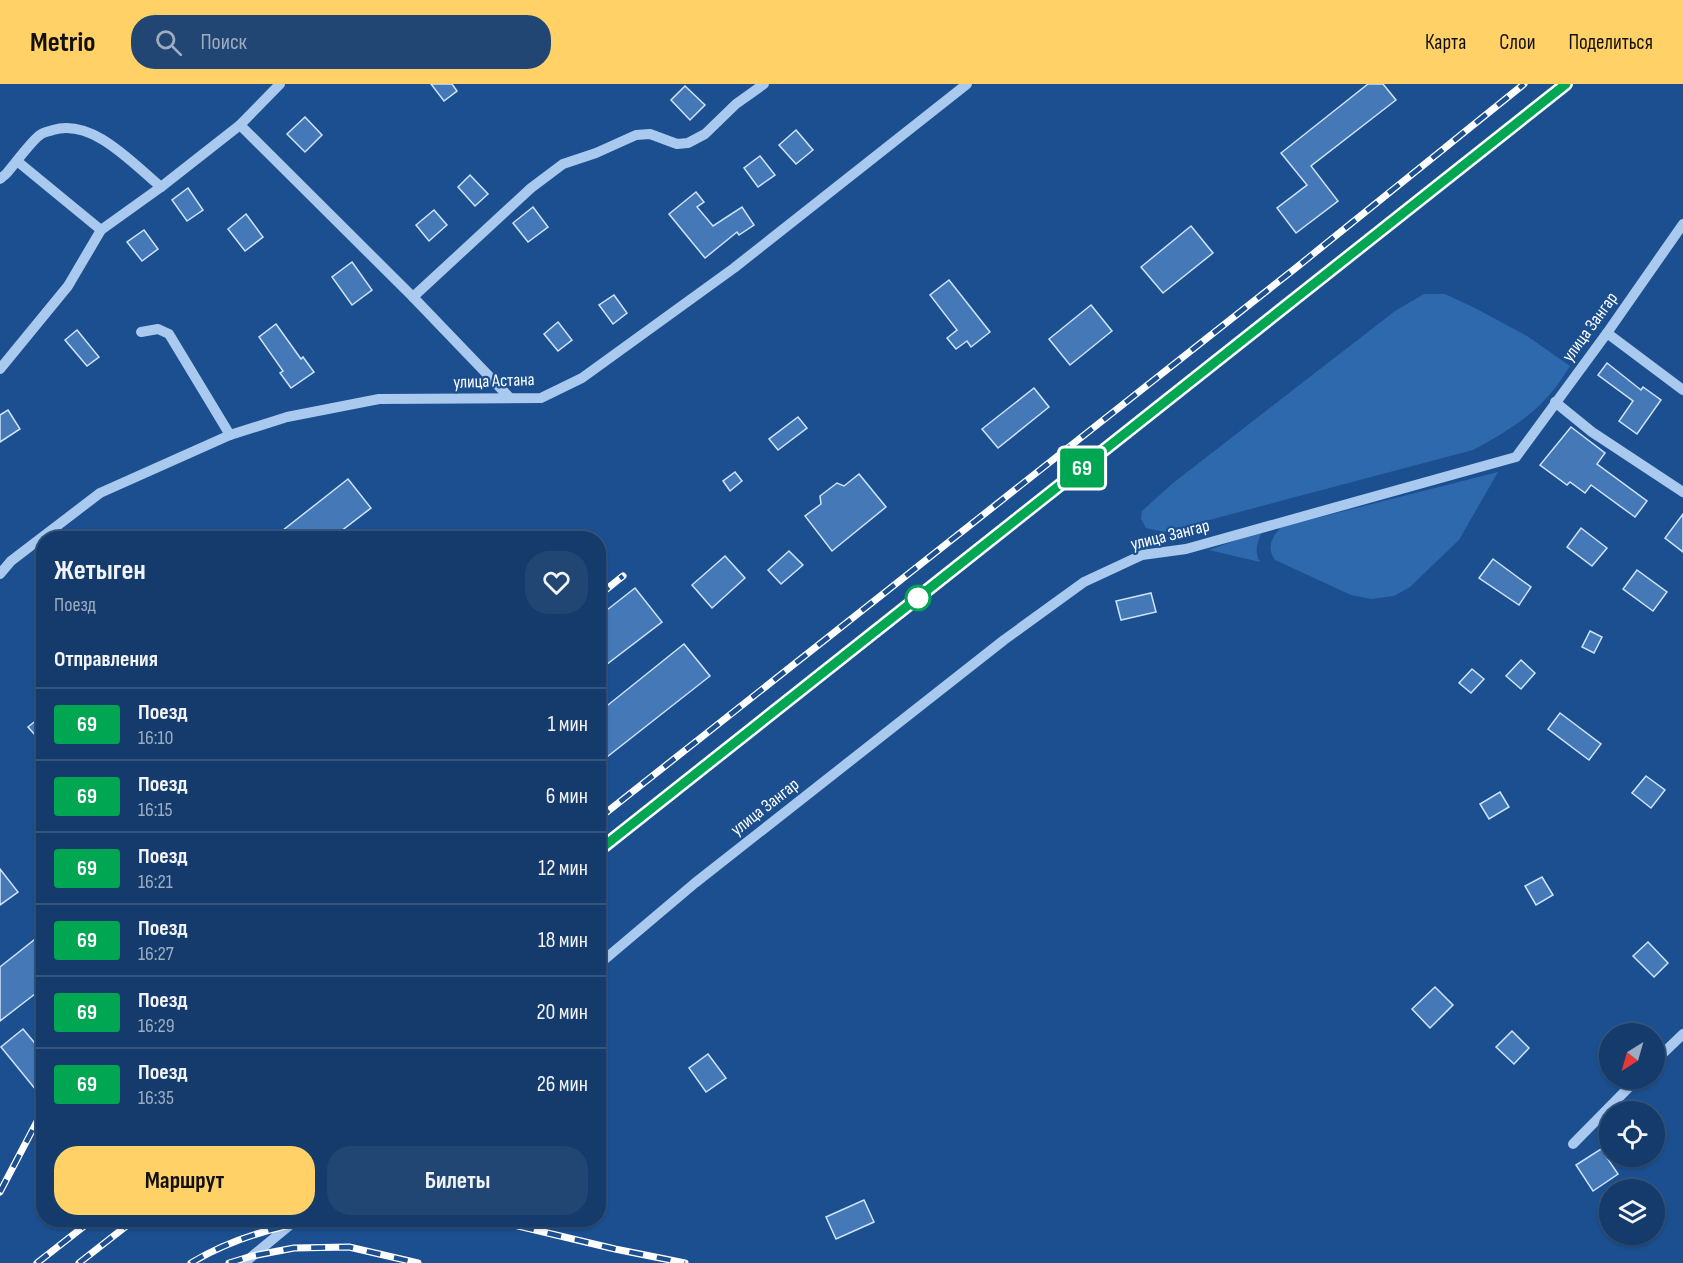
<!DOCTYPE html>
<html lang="ru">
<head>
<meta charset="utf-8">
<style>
	:root { --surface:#143b6b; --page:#214673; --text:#f1f3f6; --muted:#9dadc1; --line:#33557e; --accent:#ffd166 }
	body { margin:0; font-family:"Sofia Sans Condensed",sans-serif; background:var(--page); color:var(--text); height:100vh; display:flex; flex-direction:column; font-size:22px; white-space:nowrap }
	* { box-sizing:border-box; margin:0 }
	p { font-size:20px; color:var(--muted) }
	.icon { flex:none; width:33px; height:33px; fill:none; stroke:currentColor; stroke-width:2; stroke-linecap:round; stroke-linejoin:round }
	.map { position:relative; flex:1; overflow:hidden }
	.sheet { position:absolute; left:36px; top:447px; width:570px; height:696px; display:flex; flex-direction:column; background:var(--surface); border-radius:24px; box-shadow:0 2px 4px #0004,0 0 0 2px var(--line) }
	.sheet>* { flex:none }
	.badge { padding:0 12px; border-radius:4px; font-size:21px; line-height:39px }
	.needle { width:39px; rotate:217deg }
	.buttons { position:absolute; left:1599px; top:939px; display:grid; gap:12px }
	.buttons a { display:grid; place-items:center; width:66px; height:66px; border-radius:50%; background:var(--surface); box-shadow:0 2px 4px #0004,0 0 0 2px var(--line); font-size:30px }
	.map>.badge { position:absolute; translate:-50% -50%; box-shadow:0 0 0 3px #fff }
	h2 { padding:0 18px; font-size:22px; line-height:54px }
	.round { display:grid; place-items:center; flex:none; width:63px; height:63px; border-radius:24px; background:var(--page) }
	.head { display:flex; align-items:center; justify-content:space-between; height:102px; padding:0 18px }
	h1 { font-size:28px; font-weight:700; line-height:45px }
	.action { display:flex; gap:12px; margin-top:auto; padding:12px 18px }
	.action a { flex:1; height:69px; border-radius:24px; background:var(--accent); color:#111; font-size:24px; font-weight:700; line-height:69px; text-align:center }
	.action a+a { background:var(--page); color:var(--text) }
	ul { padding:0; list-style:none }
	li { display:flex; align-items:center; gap:18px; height:72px; padding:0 18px; border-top:2px solid var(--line) }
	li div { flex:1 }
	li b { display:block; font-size:22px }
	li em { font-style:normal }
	li .badge { min-width:66px; font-weight:700; text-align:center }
	header { display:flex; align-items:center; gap:36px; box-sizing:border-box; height:84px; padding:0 30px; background:var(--accent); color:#111 }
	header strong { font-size:28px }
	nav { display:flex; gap:33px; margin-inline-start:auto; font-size:21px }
	.search { width:420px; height:54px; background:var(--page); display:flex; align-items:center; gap:15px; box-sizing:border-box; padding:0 21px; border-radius:24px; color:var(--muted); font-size:22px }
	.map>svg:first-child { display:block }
	.green { fill:#2e69ad }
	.building { fill:#4478b7; stroke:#cfe3fa; stroke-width:1.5 }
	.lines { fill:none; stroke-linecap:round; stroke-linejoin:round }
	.minor { stroke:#a9c9ee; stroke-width:10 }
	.rail-casing { stroke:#fff; stroke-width:7 }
	.rail { stroke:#1b4f8f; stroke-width:4.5; stroke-dasharray:14; stroke-linecap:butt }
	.line-casing { stroke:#fff; stroke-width:14 }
	.line { stroke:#00a651; stroke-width:9 }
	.stop-dot { fill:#fff; stroke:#00a651; stroke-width:3 }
	.labels { text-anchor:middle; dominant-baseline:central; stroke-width:4.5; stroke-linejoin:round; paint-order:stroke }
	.street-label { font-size:18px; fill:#fff; stroke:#1b4f8f }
</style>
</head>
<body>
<header>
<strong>Metrio</strong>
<div class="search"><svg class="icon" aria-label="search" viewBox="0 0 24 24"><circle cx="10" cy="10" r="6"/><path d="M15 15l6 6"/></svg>Поиск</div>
<nav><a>Карта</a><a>Слои</a><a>Поделиться</a></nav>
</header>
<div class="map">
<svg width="1683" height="1179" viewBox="0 0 1683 1179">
	<rect width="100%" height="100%" fill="#1b4f8f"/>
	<!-- green -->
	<g class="green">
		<path d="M1424 210H1445L1475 224 1527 252 1570 282C1564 291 1558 301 1551 309 1529 335 1502 350 1473 366L1164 448 1146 444 1141 435 1142 427 1173 399 1395 227Z"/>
		<path d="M1498 388 1459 456 1410 503 1394 512 1371 515 1351 511 1275 476C1266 464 1272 453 1281 443Z"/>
		<path d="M1262 447C1257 461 1254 465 1260 478L1209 466Z"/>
	</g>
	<!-- building -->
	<g class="building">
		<path d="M431 0H452L457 7 444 17Z"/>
		<path d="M1368 0H1383L1396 16 1311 82 1338 117 1296 149 1277 124 1307 101 1281 69Z"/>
		<path d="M685 2 705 21 690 36 671 16Z"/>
		<path d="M305 33 322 51 305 68 287 50Z"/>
		<path d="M796 46 813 66 796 80 779 61Z"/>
		<path d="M760 72 775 91 758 103 744 84Z"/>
		<path d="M470 91 488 110 475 122 458 103Z"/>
		<path d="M188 104 203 126 187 137 172 116Z"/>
		<path d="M696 108 704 118 697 123 713 142 742 123 754 141 739 151 737 148 705 174 669 130Z"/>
		<path d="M533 123 548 143 528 158 513 139Z"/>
		<path d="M434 126 447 141 429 157 416 141Z"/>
		<path d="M246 130 263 153 245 167 228 145Z"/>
		<path d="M1191 142 1213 169 1163 209 1141 183Z"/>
		<path d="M144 146 158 165 142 177 127 158Z"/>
		<path d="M352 178 372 206 352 221 332 193Z"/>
		<path d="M949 196 990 248 971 263 967 257 956 265 947 254 957 246 930 211Z"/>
		<path d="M614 211 627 229 613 240 599 221Z"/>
		<path d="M1091 221 1112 247 1070 281 1049 255Z"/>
		<path d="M558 238 572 256 558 267 544 250Z"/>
		<path d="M276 240 301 275 303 273 314 288 291 304 280 289 283 287 259 253Z"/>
		<path d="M77 246 99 273 87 282 65 256Z"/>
		<path d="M1607 279 1641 306 1643 303 1661 316 1637 350 1619 337 1633 317 1598 291Z"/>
		<path d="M1034 304 1049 323 998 364 982 345Z"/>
		<path d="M8 326 20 345 0 358V331Z"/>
		<path d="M798 333 807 344 778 366 769 355Z"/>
		<path d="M1571 343 1605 369 1597 380 1647 417 1635 433 1591 401 1585 409 1570 398 1567 401 1540 381Z"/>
		<path d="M735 388 742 397 730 407 723 397Z"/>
		<path d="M859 390 886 423 832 467 805 432 821 420 820 412 837 399 844 402Z"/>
		<path d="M348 395 371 424 332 454H273Z"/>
		<path d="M1683 430V468L1665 454Z"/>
		<path d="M1581 444 1607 464 1592 482 1567 463Z"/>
		<path d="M789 467 803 481 781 500 768 486Z"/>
		<path d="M725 472 745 494 712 524 692 501Z"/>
		<path d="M1493 475 1531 503 1519 521 1479 494Z"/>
		<path d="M1637 486 1667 508 1653 527 1623 505Z"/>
		<path d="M635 504 662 538 598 587V533Z"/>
		<path d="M1151 509 1156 528 1121 536 1116 517Z"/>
		<path d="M1590 547 1602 553 1594 569 1582 563Z"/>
		<path d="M684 560 710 592 598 680V629Z"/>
		<path d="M1521 576 1535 589 1521 605 1506 592Z"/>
		<path d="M1472 585 1484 595 1471 609 1459 599Z"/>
		<path d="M1560 629 1601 660 1589 676 1548 645Z"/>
		<path d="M44 630V661L28 643Z"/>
		<path d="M1646 692 1665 706 1651 724 1632 709Z"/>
		<path d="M1500 708 1509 723 1489 735 1480 720Z"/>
		<path d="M0 785 18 808 0 821Z"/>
		<path d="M1542 793 1553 811 1536 821 1525 802Z"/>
		<path d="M44 848V903L0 937V883Z"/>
		<path d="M1648 858 1668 879 1654 893 1633 872Z"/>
		<path d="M1435 903 1453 921 1430 944 1412 925Z"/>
		<path d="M23 945 44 970V1000L36 1006 1 963Z"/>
		<path d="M1512 947 1529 964 1514 980 1496 963Z"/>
		<path d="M708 970 726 994 706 1008 689 984Z"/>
		<path d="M1601 1065 1618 1090 1593 1107 1576 1081Z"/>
		<path d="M864 1116 874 1138 836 1155 826 1133Z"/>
	</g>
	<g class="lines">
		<!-- minor -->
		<g class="minor">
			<path d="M240 41 413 213 510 314"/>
			<path d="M17 77 101 146"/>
			<path d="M0 95 6 90C14 81 32 56 40 51 43 48 50 47 53 46 93 34 133 80 161 103"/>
			<path d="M413 213 531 104 563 80 596 69 636 51 650 50 677 60 688 59 705 50 736 20 764 0"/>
			<path d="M141 248 158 245 169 250 230 351"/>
			<path d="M1607 249 1683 306"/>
			<path d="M0 285 68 202 101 146 161 103 240 41 280 0"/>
			<path d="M1555 318 1592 348 1683 408"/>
			<path d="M0 490 11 477 100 409 230 351 287 333 379 315 541 314 582 294 734 184 967 0"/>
			<path d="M598 881 695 799 1004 556 1084 498 1142 471 1186 465 1516 373 1607 249 1683 140"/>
			<path d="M1654 978 1683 950"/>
			<path d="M1573 1060 1638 994"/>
			<path d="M244 1179 296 1136"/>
		</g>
		<!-- rail casing -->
		<g class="rail-casing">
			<g id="rail">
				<path d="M598 512 623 492"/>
				<path d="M598 735 1297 183 1524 0"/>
				<path d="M598 767 1567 0"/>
				<path d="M0 1108 44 1024"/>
				<path d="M493 1136 615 1165 685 1179"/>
				<path d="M37 1179 92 1136"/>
				<path d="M79 1179 134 1136"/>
				<path d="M191 1179C231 1155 276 1142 321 1136"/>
				<path d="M229 1179 252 1172 294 1164 349 1163 418 1179"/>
			</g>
		</g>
		<!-- rail -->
		<use href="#rail" class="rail"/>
	</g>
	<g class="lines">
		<!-- line casing -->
		<g class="line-casing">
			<path id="line" d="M598 767 1566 0"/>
		</g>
		<!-- line -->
		<use href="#line" class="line"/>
	</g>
	<!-- markers -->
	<circle class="stop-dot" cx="918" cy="514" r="12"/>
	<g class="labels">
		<!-- street labels -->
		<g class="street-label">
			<text transform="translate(1590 243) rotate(-54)">улица Зангар</text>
			<text transform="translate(494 297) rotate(-2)">улица Астана</text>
			<text transform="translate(1170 451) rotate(-14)">улица Зангар</text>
			<text transform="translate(765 723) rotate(-38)">улица Зангар</text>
		</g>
	</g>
</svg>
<div class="buttons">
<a><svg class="needle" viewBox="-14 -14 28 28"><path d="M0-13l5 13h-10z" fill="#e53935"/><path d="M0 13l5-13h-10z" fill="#9dadc1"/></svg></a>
<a><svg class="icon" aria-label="locate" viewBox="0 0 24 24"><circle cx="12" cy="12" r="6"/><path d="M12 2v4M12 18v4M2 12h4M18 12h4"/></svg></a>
<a><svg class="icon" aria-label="layers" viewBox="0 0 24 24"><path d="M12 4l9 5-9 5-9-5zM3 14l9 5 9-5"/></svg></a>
</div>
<b class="badge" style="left:1082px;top:384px;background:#00a651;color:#fff">69</b>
<section class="sheet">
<div class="head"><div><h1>Жетыген</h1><p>Поезд</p></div><a class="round"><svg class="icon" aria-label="heart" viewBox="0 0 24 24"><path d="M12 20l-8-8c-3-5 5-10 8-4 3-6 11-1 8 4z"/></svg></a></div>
<h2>Отправления</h2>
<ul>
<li><span class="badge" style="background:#00a651;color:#fff">69</span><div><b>Поезд</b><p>16:10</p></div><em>1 мин</em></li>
<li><span class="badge" style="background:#00a651;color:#fff">69</span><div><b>Поезд</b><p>16:15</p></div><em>6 мин</em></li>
<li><span class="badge" style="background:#00a651;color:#fff">69</span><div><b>Поезд</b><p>16:21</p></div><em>12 мин</em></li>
<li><span class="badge" style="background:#00a651;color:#fff">69</span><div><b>Поезд</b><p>16:27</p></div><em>18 мин</em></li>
<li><span class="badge" style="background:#00a651;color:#fff">69</span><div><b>Поезд</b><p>16:29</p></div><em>20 мин</em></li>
<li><span class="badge" style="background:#00a651;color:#fff">69</span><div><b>Поезд</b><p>16:35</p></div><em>26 мин</em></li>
</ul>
<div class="action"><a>Маршрут</a><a>Билеты</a></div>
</section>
</div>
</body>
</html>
